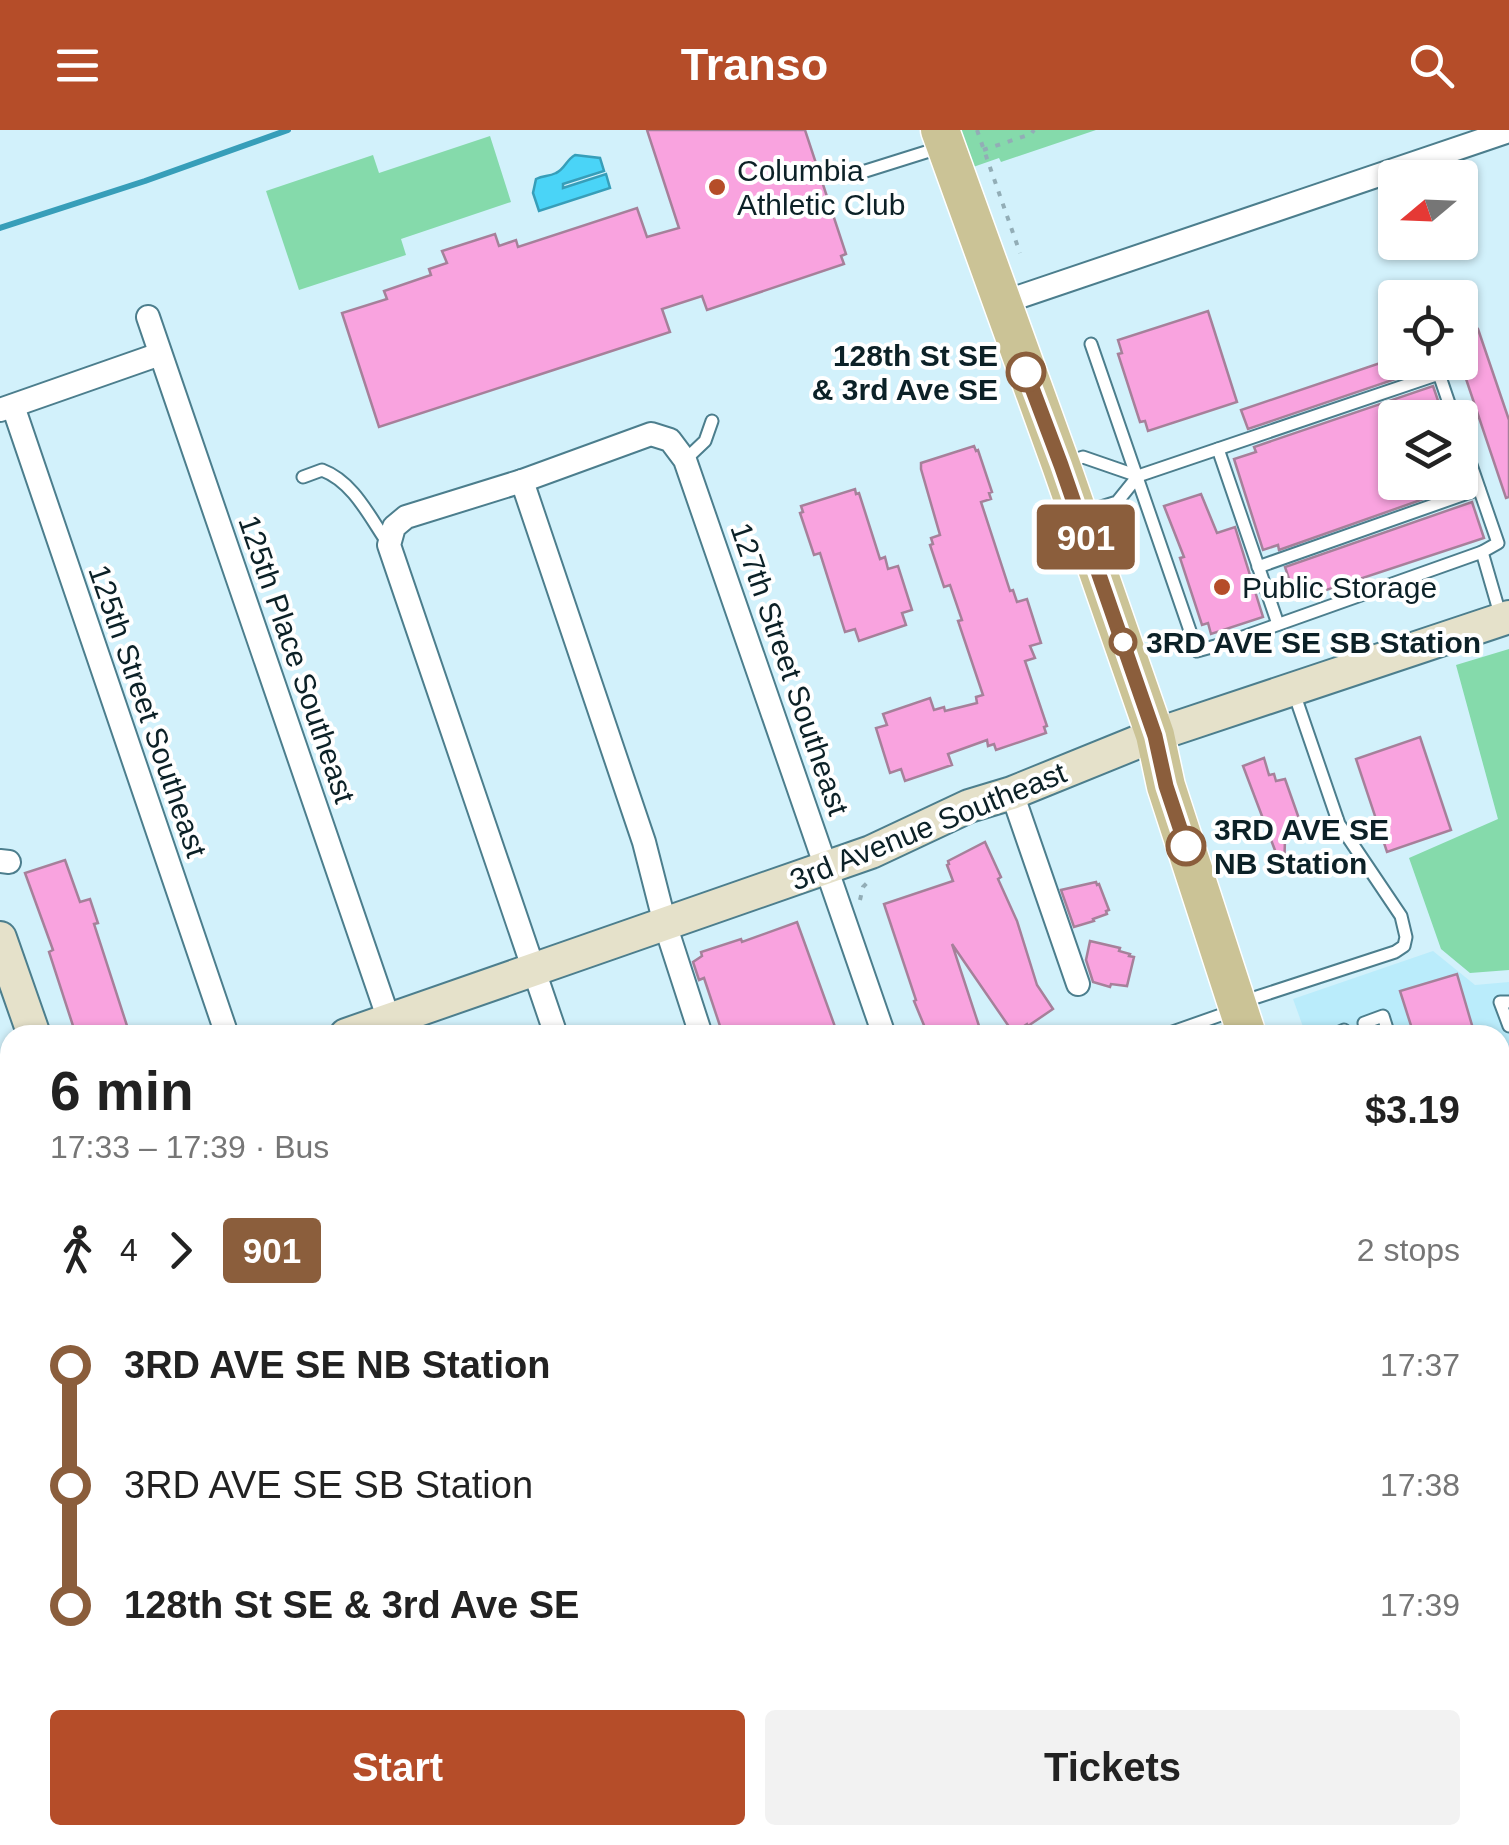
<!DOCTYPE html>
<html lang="en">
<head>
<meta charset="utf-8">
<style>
	:root { --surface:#fff; --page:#f2f2f2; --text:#222; --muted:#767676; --accent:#b54d29 }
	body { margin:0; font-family:Arial,sans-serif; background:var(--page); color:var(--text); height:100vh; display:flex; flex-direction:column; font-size:38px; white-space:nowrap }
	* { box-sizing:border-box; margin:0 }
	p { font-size:32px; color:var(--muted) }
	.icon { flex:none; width:55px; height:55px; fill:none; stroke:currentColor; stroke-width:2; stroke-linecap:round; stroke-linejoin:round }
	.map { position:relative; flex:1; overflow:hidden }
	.side { position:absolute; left:0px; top:895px; width:1510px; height:820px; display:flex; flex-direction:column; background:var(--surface); border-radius:30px 30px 0 0; box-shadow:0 2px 8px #0004 }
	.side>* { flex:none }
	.badge { padding:0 20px; border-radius:8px; font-size:35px; line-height:65px }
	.needle { width:65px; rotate:251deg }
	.controls { position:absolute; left:1378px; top:30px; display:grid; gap:20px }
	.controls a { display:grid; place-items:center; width:100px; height:100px; border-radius:10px; background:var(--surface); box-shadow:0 2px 8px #0004; font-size:50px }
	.map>.badge { position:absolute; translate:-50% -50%; box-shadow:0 0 0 5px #fff }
	.legs { display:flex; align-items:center; gap:15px; height:110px; padding:0 50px; font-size:32px }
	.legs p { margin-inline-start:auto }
	.summary { display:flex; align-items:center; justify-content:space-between; height:170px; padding:0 50px }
	h1 { font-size:55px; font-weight:700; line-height:75px }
	.action { display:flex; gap:20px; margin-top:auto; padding:20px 50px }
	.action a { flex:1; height:115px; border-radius:10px; background:var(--accent); color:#fff; font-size:40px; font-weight:700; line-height:115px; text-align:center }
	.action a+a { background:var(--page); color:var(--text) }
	ul { padding:0 50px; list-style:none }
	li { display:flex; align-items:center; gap:35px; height:120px; font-size:38px }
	li i { display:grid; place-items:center; width:15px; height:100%; margin:0 12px; background:currentColor }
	li i::after { content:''; width:25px; height:25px; margin:-12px; border:8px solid; border-radius:50%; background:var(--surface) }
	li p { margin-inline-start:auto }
	li:first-child i { background:linear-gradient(#0000 50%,currentColor 0) }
	li:last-child i { background:linear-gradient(currentColor 50%,#0000 0) }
	header { display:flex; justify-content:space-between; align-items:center; height:130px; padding:0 50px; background:var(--accent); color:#fff; font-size:45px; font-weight:700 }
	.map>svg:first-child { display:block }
	.built { fill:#baecfb }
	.green { fill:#85daab }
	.water { fill:#4ad4f7; stroke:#379eb9; stroke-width:2.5 }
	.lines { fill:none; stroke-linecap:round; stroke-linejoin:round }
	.stream { stroke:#379eb9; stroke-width:6 }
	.building { fill:#f9a3df; stroke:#a6809a; stroke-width:2.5 }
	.lane-casing { stroke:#4c7e8d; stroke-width:15 }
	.street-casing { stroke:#4c7e8d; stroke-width:26 }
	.secondary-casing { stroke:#4c7e8d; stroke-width:36 }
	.primary-casing { stroke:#fff; stroke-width:41 }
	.highway-casing { stroke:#fff; stroke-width:46 }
	.path { stroke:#92adb6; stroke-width:4; stroke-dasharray:5 8; stroke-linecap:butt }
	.lane { stroke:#fff; stroke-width:11 }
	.street { stroke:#fff; stroke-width:22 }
	.secondary { stroke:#e5e1ca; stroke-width:32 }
	.primary { stroke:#cbc396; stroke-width:38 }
	.highway { stroke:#a99b50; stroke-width:42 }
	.path-bridge { stroke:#92adb6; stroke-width:4; stroke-dasharray:5 8; stroke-linecap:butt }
	.line-1-casing { stroke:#fff; stroke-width:22 }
	.line-1 { stroke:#8b5e3c; stroke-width:15 }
	.poi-dot { fill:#b54d29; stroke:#fff; stroke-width:4 }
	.stop-1-dot { fill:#fff; stroke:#8b5e3c; stroke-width:5 }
	.labels { text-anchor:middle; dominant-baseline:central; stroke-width:8; stroke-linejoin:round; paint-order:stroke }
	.poi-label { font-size:30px; fill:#0c2127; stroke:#fff; text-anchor:start }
	.stop-label { font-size:30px; font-weight:bold; fill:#0c2127; stroke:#fff; text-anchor:start }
	.street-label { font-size:30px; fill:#0c2127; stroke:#fff }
</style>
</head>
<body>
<header><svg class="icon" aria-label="menu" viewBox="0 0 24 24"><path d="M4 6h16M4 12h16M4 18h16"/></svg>Transo<svg class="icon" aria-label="search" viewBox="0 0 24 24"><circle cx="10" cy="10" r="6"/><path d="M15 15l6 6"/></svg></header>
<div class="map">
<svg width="1509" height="1715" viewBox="0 0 1509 1715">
	<rect width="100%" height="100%" fill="#d2f1fb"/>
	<!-- built -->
	<g class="built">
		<path d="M1433 821 1475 855 1509 852V1239L1500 1243V905H1306L1293 869Z"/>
		<path d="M180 1705H361L389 1715H183Z"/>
	</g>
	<!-- green -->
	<g class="green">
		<path d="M940 0H1096L1001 32 999 28 956 43Z"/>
		<path d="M490 6 511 72 401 109 406 125 299 160 266 61 373 25 379 43Z"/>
		<path d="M1509 519V840L1470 843 1441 819 1409 728 1498 689 1456 535Z"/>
	</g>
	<!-- water -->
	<path class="water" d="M575 25 600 28 604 41 563 54V58L606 44 610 58 539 81 533 63 536 49C544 45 548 47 556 43 565 39 566 30 575 25Z"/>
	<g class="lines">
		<!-- stream -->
		<path class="stream" d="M0 98 145 51 288 0"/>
	</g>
	<!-- building -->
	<g class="building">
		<path d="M647 0H805L846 124 841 126 844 134 707 180 702 166 662 179 670 202 379 297 342 183 387 169 384 161 431 145 429 139 447 133 442 121 495 104 499 116 516 110 518 117 637 78 647 107 679 98Z"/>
		<path d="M1208 181 1237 272 1148 301 1145 291 1140 292 1118 224 1122 223 1118 210Z"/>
		<path d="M1478 199 1509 290V367L1506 368 1460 231V205Z"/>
		<path d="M1395 228V232H1426L1428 238 1248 299 1241 280Z"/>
		<path d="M1433 256 1444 288H1395V352L1466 354 1279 420 1278 415 1263 420 1234 329 1256 322 1254 317Z"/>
		<path d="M974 316 976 321 978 320 992 362 989 363 991 369 981 372 1010 461 1013 460 1017 472 1027 469 1041 513 1030 516 1035 528 1025 531 1047 596 1044 597 1046 603 996 620 994 614 988 616 987 610 948 624 952 635 905 651 901 639 890 643 876 598 887 595 883 584 930 568 934 580 944 577 945 581 977 573 976 567 983 565 958 491 962 490 950 455 944 457 930 415 933 414 931 408 940 405 921 339V333Z"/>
		<path d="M855 359 856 364 859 363 880 429 885 427 888 439 898 436 912 480 902 483 906 495 859 511 855 499 845 502 820 423 814 425 800 383 803 382 801 376Z"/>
		<path d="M1201 364 1217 403 1235 397 1263 487 1211 504 1208 493 1202 495 1180 428 1184 427 1164 376Z"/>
		<path d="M1472 372 1484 408 1296 470 1285 437Z"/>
		<path d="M1420 607 1451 700 1387 722 1356 629Z"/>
		<path d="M1264 628 1269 645 1274 644 1276 651 1285 649 1303 700 1285 709 1284 744 1243 636Z"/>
		<path d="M985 712 1001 747 998 749 1017 791 1037 855 1053 879 1028 896 1027 894 1018 900 1016 898 1012 901 952 814 982 905H928L914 871 916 870 884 774 953 751 947 735 949 734 948 731Z"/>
		<path d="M65 730 80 772 90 769 98 793 94 794 130 905H76L49 822 53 820 25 743Z"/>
		<path d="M1096 752 1097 755 1099 754 1109 780 1106 781 1107 784 1093 789 1094 791 1074 797 1061 760Z"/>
		<path d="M797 792 838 905H723L704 848 699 850 693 832 702 826 701 822 741 809 742 812Z"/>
		<path d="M1090 811 1120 818 1119 821 1130 824 1129 826 1134 827 1127 856 1111 854 1110 857 1093 852 1086 830Z"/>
		<path d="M1457 844 1474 902 1463 905H1414L1400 861Z"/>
	</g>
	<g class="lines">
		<!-- lane casing -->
		<g class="lane-casing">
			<g id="lane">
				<path d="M856 44 942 17"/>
				<path d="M1091 214 1197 521 1226 513 1482 422 1498 413 1460 303"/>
				<path d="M1218 319 1278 494"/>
				<path d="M685 330 705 311 712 291"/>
				<path d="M1065 333 1083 327 1138 346 1117 372 1082 383"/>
				<path d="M1138 346 1439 244 1454 288"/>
				<path d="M303 347 322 340C354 352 370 388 389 415"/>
				<path d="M1482 422 1500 484"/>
				<path d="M1258 437 1479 359"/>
				<path d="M1257 867 1395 822 1404 816 1406 807 1401 786 1339 694 1294 563"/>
				<path d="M1509 872H1500L1509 896"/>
				<path d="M1364 893 1383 886 1389 905"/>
				<path d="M1164 905 1235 880"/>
				<path d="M1333 905 1344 900"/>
				<path d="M1500 928 1509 925"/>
				<path d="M1500 954 1509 951"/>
				<path d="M1500 1098 1509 1095"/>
				<path d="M1500 1219 1509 1217"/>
			</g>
		</g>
		<!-- street casing -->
		<g class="street-casing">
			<g id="street">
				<path d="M1001 173 1509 1"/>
				<path d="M148 187 389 890"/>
				<path d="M13 276 227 905"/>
				<path d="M0 280 160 224"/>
				<path d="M522 351 644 712 665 794 701 905"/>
				<path d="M1012 663 1078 854"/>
				<path d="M0 731 9 732"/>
				<path d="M556 905 389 415 394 397 406 387 522 351 651 304 670 310 685 330 884 905"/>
				<path d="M0 1647 10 1643"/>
				<path d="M155 1705 159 1715"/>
			</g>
		</g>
		<!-- secondary casing -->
		<g class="secondary-casing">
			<g id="secondary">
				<path d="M0 808 34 905"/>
				<path d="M346 905 871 722 969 676 1012 663 1155 605 1509 487"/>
			</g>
		</g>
		<!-- primary casing -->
		<g class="primary-casing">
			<g id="primary">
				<path d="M940 0 1061 335 1155 605 1166 656 1247 905"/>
				<path d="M1500 1558 1509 1584"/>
			</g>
		</g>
		<!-- highway casing -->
		<g class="highway-casing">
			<g id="highway">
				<path d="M0 1153 10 1158"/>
				<path d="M0 1331 10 1335"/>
				<path d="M1500 1495 1509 1494"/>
				<path d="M861 1705 883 1715"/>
				<path d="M957 1705 983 1715"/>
				<path d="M1314 1705 1338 1715"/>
			</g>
		</g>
		<!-- path -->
		<g class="path">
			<path d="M977 0 1020 123"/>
			<path d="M983 20 1031 4 1034 0"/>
			<path d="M860 770 863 757 868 752"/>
			<path d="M0 1492 10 1496"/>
			<path d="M542 1705 567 1715"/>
		</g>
		<!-- lane -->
		<use href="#lane" class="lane"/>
		<!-- street -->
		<use href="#street" class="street"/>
		<!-- secondary -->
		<use href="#secondary" class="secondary"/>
		<!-- primary -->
		<use href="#primary" class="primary"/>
		<!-- highway -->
		<use href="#highway" class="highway"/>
		<!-- path-bridge -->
		<path class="path-bridge" d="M0 1157 10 1131"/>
	</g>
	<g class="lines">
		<!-- line-1 casing -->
		<g class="line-1-casing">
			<path id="line-1" d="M1026 242 1061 335 1155 606 1166 656 1186 716"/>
		</g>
		<!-- line-1 -->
		<use href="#line-1" class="line-1"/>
	</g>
	<!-- markers -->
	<g class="poi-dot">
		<circle cx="717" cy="57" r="10"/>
		<circle cx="1222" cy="457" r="10"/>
	</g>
	<g class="stop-1-dot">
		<circle cx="1026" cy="242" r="18"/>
		<circle cx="1123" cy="512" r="12"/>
		<circle cx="1186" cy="716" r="18"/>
	</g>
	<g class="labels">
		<!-- poi labels -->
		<g class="poi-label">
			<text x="737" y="40">Columbia<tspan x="737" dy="34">Athletic Club</tspan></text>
			<text x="1242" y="457">Public Storage</text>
		</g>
		<!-- stop labels -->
		<g class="stop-label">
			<text x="998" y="225" text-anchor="end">128th St SE<tspan x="998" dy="34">&amp; 3rd Ave SE</tspan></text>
			<text x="1146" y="512">3RD AVE SE SB Station</text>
			<text x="1214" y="699">3RD AVE SE<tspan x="1214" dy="34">NB Station</tspan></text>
		</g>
		<!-- street labels -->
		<g class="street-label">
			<text transform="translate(297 529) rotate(71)">125th Place Southeast</text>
			<text transform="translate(790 539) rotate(71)">127th Street Southeast</text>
			<text transform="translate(148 581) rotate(71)">125th Street Southeast</text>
			<text transform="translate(928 696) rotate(-22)">3rd Avenue Southeast</text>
		</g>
	</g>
</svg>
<div class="controls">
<a><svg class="needle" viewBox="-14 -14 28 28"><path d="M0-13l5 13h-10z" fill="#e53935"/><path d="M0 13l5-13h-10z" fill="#767676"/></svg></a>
<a><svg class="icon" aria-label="locate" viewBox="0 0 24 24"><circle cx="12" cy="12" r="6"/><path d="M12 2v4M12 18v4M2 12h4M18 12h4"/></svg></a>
<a><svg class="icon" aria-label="layers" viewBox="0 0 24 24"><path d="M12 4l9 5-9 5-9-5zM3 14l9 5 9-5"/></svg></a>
</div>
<b class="badge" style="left:1086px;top:407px;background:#8b5e3c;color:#fff">901</b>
<section class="side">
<div class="summary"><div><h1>6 min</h1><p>17:33 – 17:39 · Bus</p></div><b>$3.19</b></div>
<div class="legs"><svg class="icon" aria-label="walk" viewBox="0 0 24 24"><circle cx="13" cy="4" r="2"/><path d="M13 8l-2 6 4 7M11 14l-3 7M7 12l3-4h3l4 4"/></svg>4<svg class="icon" aria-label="forward" viewBox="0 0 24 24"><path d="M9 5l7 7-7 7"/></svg><b class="badge" style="background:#8b5e3c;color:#fff">901</b><p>2 stops</p></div>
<ul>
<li><i style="color:#8b5e3c"></i><b>3RD AVE SE NB Station</b><p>17:37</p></li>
<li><i style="color:#8b5e3c"></i><span>3RD AVE SE SB Station</span><p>17:38</p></li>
<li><i style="color:#8b5e3c"></i><b>128th St SE &amp; 3rd Ave SE</b><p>17:39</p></li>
</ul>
<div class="action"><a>Start</a><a>Tickets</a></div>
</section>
</div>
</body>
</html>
